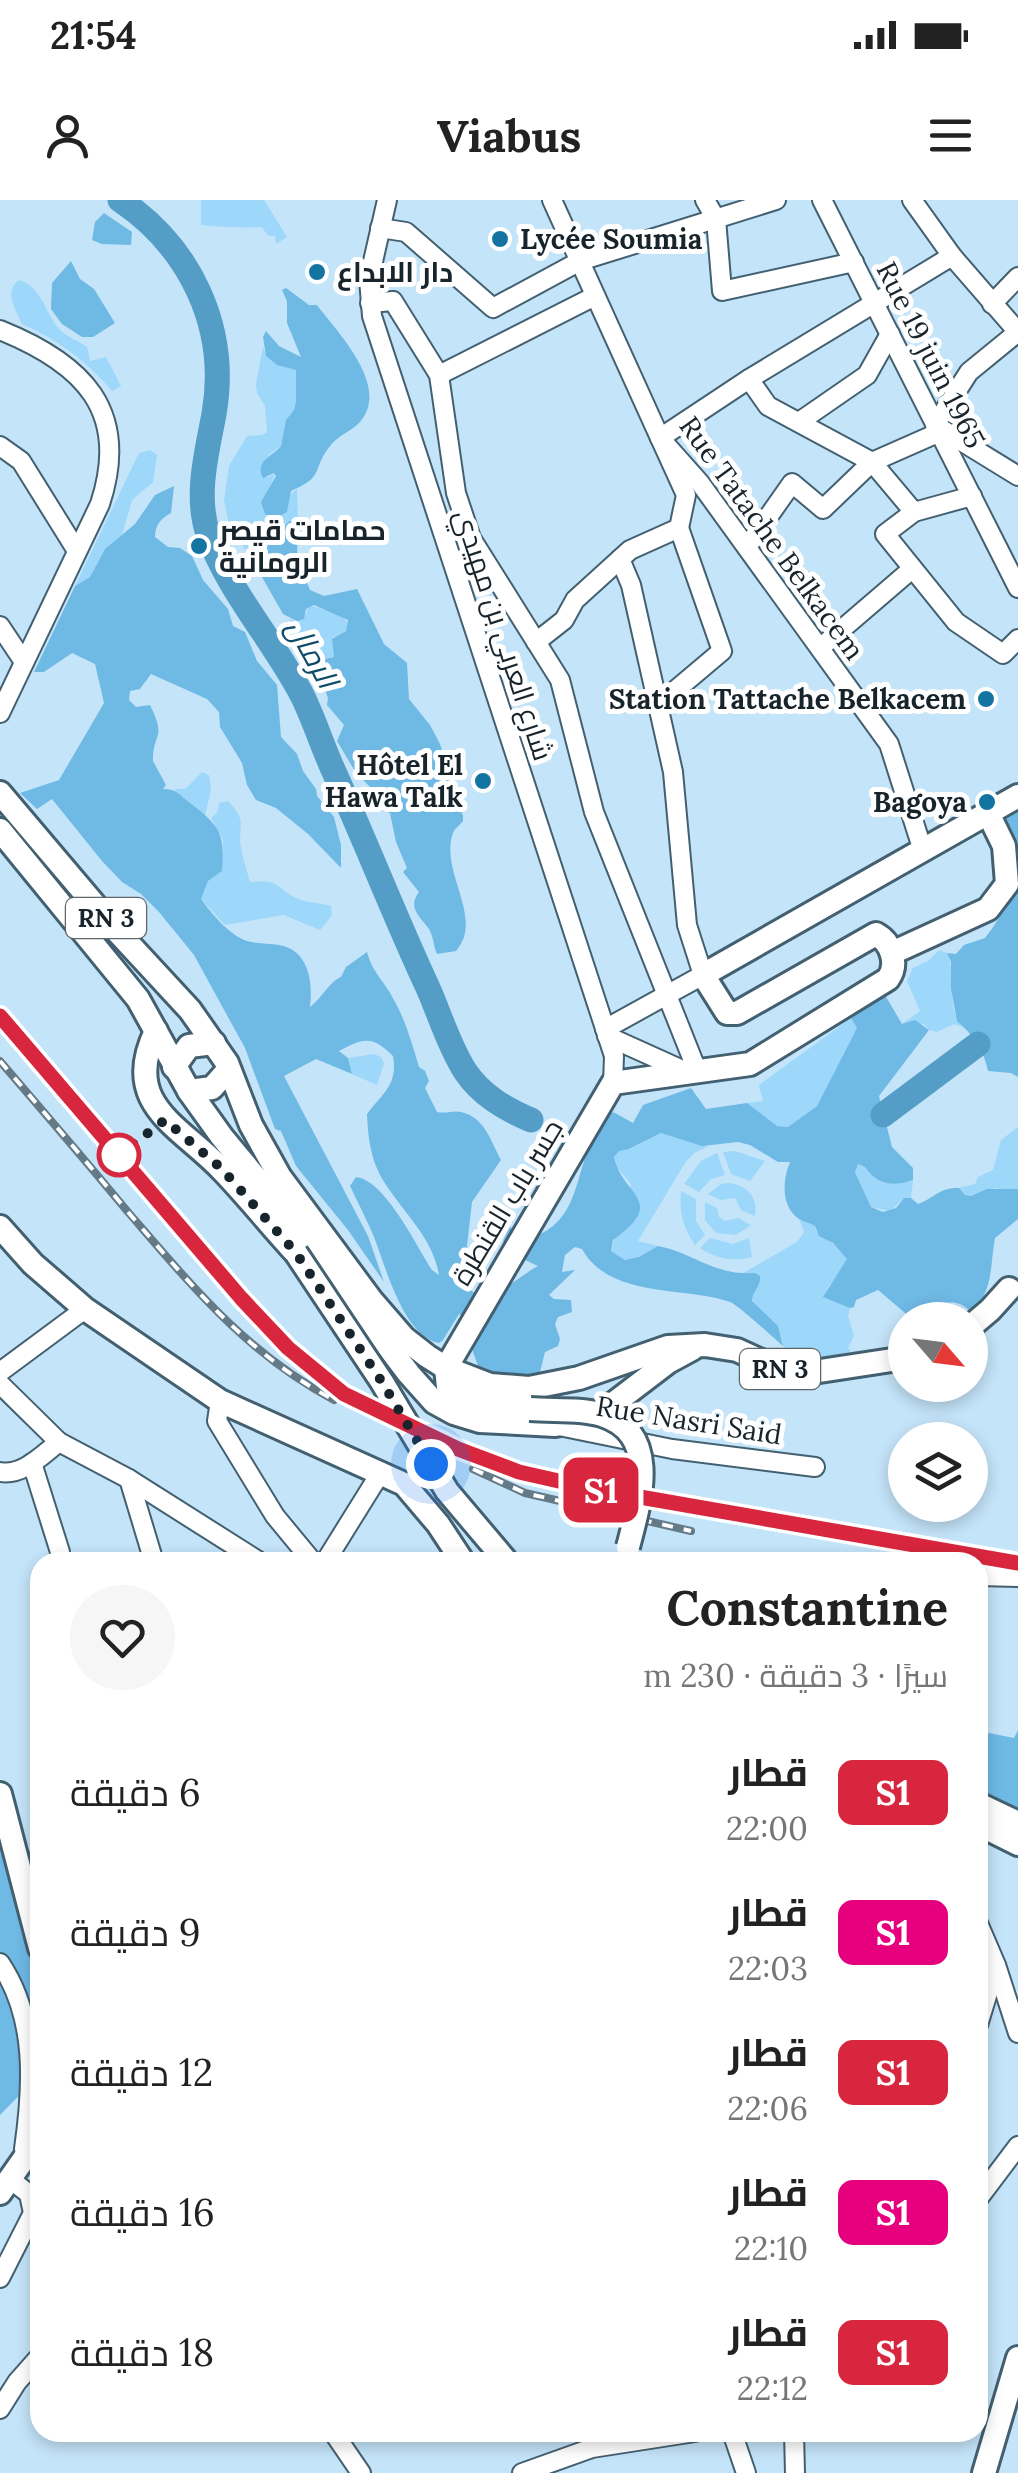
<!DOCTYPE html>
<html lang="ar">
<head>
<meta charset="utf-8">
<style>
	:root { --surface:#fff; --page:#f6f6f6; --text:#222; --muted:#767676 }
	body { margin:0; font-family:Lora,Cairo,serif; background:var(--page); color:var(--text); direction:rtl; height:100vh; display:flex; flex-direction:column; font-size:38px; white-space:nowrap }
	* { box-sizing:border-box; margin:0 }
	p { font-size:32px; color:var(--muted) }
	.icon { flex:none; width:55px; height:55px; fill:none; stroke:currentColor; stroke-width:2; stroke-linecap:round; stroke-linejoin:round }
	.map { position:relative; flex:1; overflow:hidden; direction:ltr }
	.panel { position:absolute; left:30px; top:1352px; width:958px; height:890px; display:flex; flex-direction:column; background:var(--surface); border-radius:30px; box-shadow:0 5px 15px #0003; direction:rtl }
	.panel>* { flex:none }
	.badge { padding:0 20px; border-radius:15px; font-size:35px; line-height:65px }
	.needle { width:65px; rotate:118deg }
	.tools { position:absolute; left:888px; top:1102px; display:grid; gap:20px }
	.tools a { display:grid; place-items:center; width:100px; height:100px; border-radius:50%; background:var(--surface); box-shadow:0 5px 15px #0003; font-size:50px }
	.you { position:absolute; width:50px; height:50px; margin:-25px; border:8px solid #fff; border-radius:50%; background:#1a73e8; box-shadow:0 0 0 15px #1a73e833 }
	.map>.badge { position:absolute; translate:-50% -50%; box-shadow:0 0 0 5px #fff }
	.round { display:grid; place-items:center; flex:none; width:105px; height:105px; border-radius:52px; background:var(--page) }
	.head { display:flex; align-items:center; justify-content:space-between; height:170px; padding:0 40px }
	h1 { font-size:48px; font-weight:700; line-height:75px }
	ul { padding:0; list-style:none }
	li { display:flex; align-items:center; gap:30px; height:140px; padding:0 40px }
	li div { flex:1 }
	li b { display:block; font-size:38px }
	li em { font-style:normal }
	li .badge { min-width:110px; font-weight:700; text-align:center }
	.status { display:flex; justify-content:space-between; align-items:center; height:70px; padding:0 50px; background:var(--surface); direction:ltr }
	.status svg { height:28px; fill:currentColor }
	header { display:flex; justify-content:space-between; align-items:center; height:130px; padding:0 40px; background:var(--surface); font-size:45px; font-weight:700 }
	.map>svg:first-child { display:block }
	.green { fill:#9dd7fa }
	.forest { fill:#6fb9e5 }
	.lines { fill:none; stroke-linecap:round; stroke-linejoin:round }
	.river { stroke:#539dc7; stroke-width:25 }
	.minor-casing { stroke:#436071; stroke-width:22 }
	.major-casing { stroke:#436071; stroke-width:28 }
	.minor { stroke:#fff; stroke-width:18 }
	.major { stroke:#fff; stroke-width:22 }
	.rail-casing { stroke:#657a87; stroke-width:8 }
	.rail { stroke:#fff; stroke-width:4; stroke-dasharray:11; stroke-linecap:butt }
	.major-bridge-casing { stroke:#436071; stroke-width:28; stroke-linecap:butt }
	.major-bridge { stroke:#fff; stroke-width:22 }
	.line-casing { stroke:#fff; stroke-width:22 }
	.line { stroke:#d7263d; stroke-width:15 }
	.walk { stroke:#18242b; stroke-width:10; stroke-dasharray:0 18 }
	.poi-dot { fill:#1374a1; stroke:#fff; stroke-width:4 }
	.stop-dot { fill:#fff; stroke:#d7263d; stroke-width:5 }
	.labels { text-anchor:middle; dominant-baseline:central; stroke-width:10; stroke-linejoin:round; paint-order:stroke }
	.shield { fill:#fff; stroke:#5d666b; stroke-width:2.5 }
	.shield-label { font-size:25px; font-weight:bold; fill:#18242b }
	.poi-label { font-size:28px; font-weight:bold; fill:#18242b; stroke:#fff; text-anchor:start }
	.street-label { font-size:28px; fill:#18242b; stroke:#fff }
	.water-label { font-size:30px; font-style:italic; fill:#0f4b69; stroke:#fff }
</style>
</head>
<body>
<div class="status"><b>21:54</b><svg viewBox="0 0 49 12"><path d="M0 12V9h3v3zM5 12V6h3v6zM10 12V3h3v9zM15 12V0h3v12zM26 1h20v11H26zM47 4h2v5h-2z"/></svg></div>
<header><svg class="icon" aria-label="menu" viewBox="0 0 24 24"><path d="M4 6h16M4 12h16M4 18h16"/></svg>Viabus<svg class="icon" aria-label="person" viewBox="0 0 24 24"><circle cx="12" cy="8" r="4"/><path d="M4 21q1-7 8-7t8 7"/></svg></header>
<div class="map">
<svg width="1018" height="2273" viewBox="0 0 1018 2273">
	<rect width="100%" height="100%" fill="#c4e4f9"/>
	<!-- green -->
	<g class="green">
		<path d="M201 0H264L287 37 276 44 275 36H269L261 27C242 28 222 27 201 25Z"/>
		<path d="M19 80C43 87 44 113 60 130 67 137 79 141 87 147L90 161 106 157 121 186 112 191C88 162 57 139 22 124 16 109 3 92 19 80Z"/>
		<path d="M263 147C269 165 283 162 296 170L298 195 294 210 286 220 281 246 268 255 267 278 275 273 270 287 289 296 297 289 298 324 295 321 283 331 281 344 266 339 258 349V358L254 363 229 324 224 301 229 266 247 236 262 235 267 232 265 206 257 193 256 184Z"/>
		<path d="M150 250 157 255 153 282 132 300 122 335 105 349 90 377 75 386 139 253Z"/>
		<path d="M309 405 342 415 349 426 342 435 333 437 334 457 316 461 315 464 289 419 297 421 306 414Z"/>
		<path d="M202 572 209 575 211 590 205 616 174 589H185Z"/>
		<path d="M228 601C249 623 237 625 241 648 243 659 247 671 250 682 273 680 273 682 289 694 301 703 317 702 331 706L332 715 320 730 284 715 225 725 201 699 208 681 222 671 223 640 211 618 217 613 219 603Z"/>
		<path d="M939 750 947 753C957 775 945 809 963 827L954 824 937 832 929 830 924 824H902L920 811 907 781 913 768 928 761Z"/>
		<path d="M851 818 857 828 817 906 788 927 777 926 747 903 763 901 759 885Z"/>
		<path d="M374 854 381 857 384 863 377 885 352 874 348 858Z"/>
		<path d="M1018 927V989L1004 991 995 988 971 996 965 995 959 988 975 984 978 977 993 970 1001 940Z"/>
		<path d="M661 933 709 946 694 953 685 963 638 1041 658 1046 639 1057 625 1060 611 1051 631 984 616 966 614 957 619 950 630 949Z"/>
		<path d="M735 951 765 961 750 981 731 974 723 952Z"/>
		<path d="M717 953 725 975 711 979 699 992 684 984 701 961Z"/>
		<path d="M857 964 866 967C876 984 895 987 913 980L911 998H904L890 1011 871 1007 855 971Z"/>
		<path d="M729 983C748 986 758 997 755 1016L741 1010 735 998 721 1000 708 994 721 984Z"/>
		<path d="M681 991 696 999V1021L705 1035 695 1045C683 1027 679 1013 681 991Z"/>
		<path d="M705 1002 717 1008 719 1017 725 1021 738 1018 751 1025 736 1035 716 1033 705 1020Z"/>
		<path d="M799 1019 815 1026 816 1031 841 1050 847 1059 844 1067 827 1089 838 1102 850 1108 848 1116 854 1136 848 1148 851 1151 844 1154 846 1160 811 1165 783 1146C781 1125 765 1121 755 1105 750 1096 746 1084 740 1075L797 1042 804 1032Z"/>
		<path d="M710 1038 733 1044 749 1038 752 1057C733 1062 717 1059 700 1048Z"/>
	</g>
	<!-- forest -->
	<g class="forest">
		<path d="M104 13 132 32 131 45 102 44 92 40 95 22Z"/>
		<path d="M71 61 80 79 94 89 115 123 93 137H82L62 124 51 109 52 83Z"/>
		<path d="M286 88 309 105H317C337 132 391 186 360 222 352 231 338 235 330 246 311 270 326 276 291 291L287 312 276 318 265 314 261 302 276 276 274 273 263 278C254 261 273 256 281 246L286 220 294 210 296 202V170L277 165 266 156 263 137 266 131 279 146 301 157 287 123V101L282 90Z"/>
		<path d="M174 286 171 313C161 318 155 325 155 337L168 347 180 348 192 356 203 380 228 409 233 426 245 432 257 461 277 485 281 537 297 554 303 571 316 589 317 596 334 617 341 645V668L308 634 276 608 256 600 247 585 242 563 220 527 219 512 207 499 151 474 140 489 130 491 129 500 136 507 150 505C167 540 153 531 153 561L166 585 163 589C177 589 180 595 190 603 220 626 225 633 222 671L208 681 201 699C212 714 229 735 247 741 257 744 269 743 279 745 309 750 313 782 310 807 322 798 329 782 341 777L346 767 367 752C373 774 384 780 394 800 406 821 412 844 419 867L425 871 429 881 425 888 437 912C446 914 453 910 461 912 485 917 491 942 501 960L472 1002 463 1080C481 1116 516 1077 538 1066L510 1053 503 1041 510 1026 514 1033 527 1040C576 1023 573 988 589 947 593 937 600 929 606 920L601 910 615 913 633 923 643 905 691 888 706 909 747 903 777 926 788 927 817 906 857 828 851 818 885 795 902 824 915 820 929 830 879 896 892 947 913 968V980C894 987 877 985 865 967L858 964 855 972 871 1007 883 1012 896 1008 904 998H911L918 1004C934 998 940 987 959 988L965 995 971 996 987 989H1018V1019L995 1038C990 1063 994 1097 969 1110 948 1091 931 1112 911 1118L878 1090 856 1100 854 1107 850 1108 823 1097 847 1059 833 1043 819 1036 815 1026C810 1023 804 1022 799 1019 780 1006 783 979 790 962H778L750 945 738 942 702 946 661 933 629 949 619 951 614 957C622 996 669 1000 613 1040L611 1051 625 1060 639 1057 658 1046C694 1053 714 1076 755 1073L760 1076C761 1087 752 1091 752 1101L778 1126 783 1146C775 1139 737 1104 730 1102 684 1086 610 1099 582 1049L575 1047 565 1055 562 1072 575 1070 549 1095 554 1099 571 1100 572 1112 558 1117 555 1124 560 1139 558 1146 545 1152 539 1176 493 1173 478 1166 472 1149 483 1129 459 1114 443 1140 439 1143C403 1136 386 1067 374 1037 367 1020 358 1003 350 986L356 977C385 980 417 1047 432 1070L439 1075C433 1036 399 1009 380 975 370 955 368 936 367 914 383 893 398 885 393 856 372 835 363 838 339 851L348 858 352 874 316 859 284 876 368 1036 384 1082 348 1030 296 966 281 931 275 929 245 848 194 755 159 712 141 694 122 682 102 661 52 599 37 609 20 593 59 580 104 503 95 464 72 453 44 472H34L75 386 90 377 105 349 135 324 155 295Z"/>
		<path d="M290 321 298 324 297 358 310 390 324 396 357 389 384 444 407 463 409 499 430 525 440 544 463 616V621C460 625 455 628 453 633 439 671 485 718 456 751L437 754C433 745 434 738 429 729 420 716 407 708 419 692L403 672 407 668 396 642 390 613 381 610 376 593 356 573 337 541 344 525 327 505 328 498 315 464 316 461 334 457 332 439 346 431 348 420 314 405 306 409 304 419 297 421 283 414 254 363 263 339 281 344 285 325Z"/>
		<path d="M1018 607V877L1011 873 988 871C984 850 973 835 957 821L951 789V762L947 753 956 754 964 745 985 738C1016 701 1018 660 1004 615Z"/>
		<path d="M1018 1530V1608L978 1592V1535L984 1532 1014 1538Z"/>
		<path d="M0 1637 40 1655V1874L0 1915Z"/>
	</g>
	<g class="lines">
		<!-- river -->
		<g class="river">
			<path d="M120 0C191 48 229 128 214 214 207 252 195 295 208 334 227 389 276 444 303 497 315 522 323 548 335 574 367 645 395 717 428 788 440 815 449 846 465 871 481 895 505 909 531 920"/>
			<path d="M883 915 978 844"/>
		</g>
		<!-- minor casing -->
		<g class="minor-casing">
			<g id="minor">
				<path d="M387 0 369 79 372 116 614 856 613 883"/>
				<path d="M552 0 660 238 700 283 889 544 923 651"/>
				<path d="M705 0 716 19 722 91 854 62"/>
				<path d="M822 0 1018 388"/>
				<path d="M912 0 952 56 1018 132 969 172 935 225 1018 276"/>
				<path d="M380 28 406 32 493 108 580 61 776 0"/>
				<path d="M370 103 393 101 439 175 456 293 471 338 560 480 594 612 698 873"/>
				<path d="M992 104 1018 77"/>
				<path d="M0 130C82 163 131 210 100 304L0 513"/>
				<path d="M439 175 595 96"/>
				<path d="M749 179 768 206 872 262 914 312"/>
				<path d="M799 222 867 175 890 134"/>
				<path d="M0 246 21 261 77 351"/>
				<path d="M972 296 914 312 885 334 956 422 1003 454 1018 439"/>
				<path d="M747 347 792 283 823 309 872 262 940 232"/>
				<path d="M0 426 24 462"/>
				<path d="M536 442 564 420 575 400 630 350 679 328 686 295 660 238 749 179 952 56"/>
				<path d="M820 448 912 369"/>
				<path d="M658 505 722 451 679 328"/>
				<path d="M605 829 703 775 687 725 673 572 631 385 620 359"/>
				<path d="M607 836 689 873"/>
				<path d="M0 1172 85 1109"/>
				<path d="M0 1184 59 1242 129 1279 260 1362"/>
				<path d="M220 1201 217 1221 275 1316 313 1362"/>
				<path d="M559 1226 672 1249 815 1267"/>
				<path d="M32 1263 60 1352"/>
				<path d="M0 1272C23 1276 42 1255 59 1242"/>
				<path d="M129 1279 154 1362"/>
				<path d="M325 1362 381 1272"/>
				<path d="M978 1376 1018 1377"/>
				<path d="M978 1723 996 1765 1018 1833"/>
				<path d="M0 1763C37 1818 33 1886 24 1949"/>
				<path d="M978 1825 996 1766"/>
				<path d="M978 1999 1018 1946"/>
				<path d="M0 2078 33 2013 29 1994 10 1979"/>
				<path d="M0 2209 17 2182 40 2156"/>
				<path d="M333 2232 361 2273"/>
				<path d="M732 2232 746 2273"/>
				<path d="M794 2232 795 2273"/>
				<path d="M522 2273 592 2248 695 2232"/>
			</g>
		</g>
		<!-- major casing -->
		<g class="major-casing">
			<g id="major">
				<path d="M0 593 116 730 190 810 227 863 251 925 280 977 372 1101 404 1138 427 1156 446 1168 490 1185 529 1188 579 1178 668 1147 705 1145 737 1150 781 1170 800 1174 905 1158"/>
				<path d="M0 630 138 799 189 891 222 937 308 1041 409 1174 434 1202 454 1213 480 1221 555 1225 583 1220 613 1204 668 1162 692 1149"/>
				<path d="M892 753 988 709 1007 684 1004 646 988 613"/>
				<path d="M156 831C120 905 181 926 223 971 248 997 271 1026 296 1053"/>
				<path d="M174 867 189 846 214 843"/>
				<path d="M189 891 212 888 228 870"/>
				<path d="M0 1027 33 1064 85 1109 220 1201 404 1284 438 1324 463 1362"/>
				<path d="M970 1127 990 1110 1009 1089"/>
				<path d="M530 1209 480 1204 448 1187 446 1168 613 883 750 864 888 779C899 764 891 742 876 734L737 813H727L703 775 1018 596"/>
				<path d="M0 1594 40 1748"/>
				<path d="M978 1604 1018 1623"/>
				<path d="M978 1624 1018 1644"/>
				<path d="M0 1993 28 1953 40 1926"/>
				<path d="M984 2273 1018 2158"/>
			</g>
		</g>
		<!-- minor -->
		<use href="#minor" class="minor"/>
		<!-- major -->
		<use href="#major" class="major"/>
		<!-- rail casing -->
		<g class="rail-casing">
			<g id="rail">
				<path d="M0 817 241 1099 288 1148 344 1194 457 1249 519 1272 710 1309"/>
				<path d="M0 861C43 911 86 961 128 1012 192 1086 246 1153 334 1200"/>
				<path d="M473 1269 525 1293 691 1331"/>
			</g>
		</g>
		<!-- rail -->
		<use href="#rail" class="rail"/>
		<!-- major-bridge casing -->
		<g class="major-bridge-casing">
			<g id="major-bridge">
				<path d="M296 1053 382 1182 447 1291 507 1362"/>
				<path d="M530 1209C553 1211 581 1208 602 1215 662 1234 639 1304 628 1347"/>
			</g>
		</g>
		<!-- major-bridge -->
		<use href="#major-bridge" class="major-bridge"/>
	</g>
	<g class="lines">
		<!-- line casing -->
		<g class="line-casing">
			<path id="line" d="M0 816 241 1098 288 1148 344 1194 458 1249 519 1272 594 1289 1018 1363"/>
		</g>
		<!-- line -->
		<use href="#line" class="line"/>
		<!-- walk -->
		<path class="walk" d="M119 955 165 920 221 968 296 1053 382 1182 431 1264"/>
	</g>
	<!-- markers -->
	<g class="poi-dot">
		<circle cx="500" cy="39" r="10"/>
		<circle cx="317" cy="72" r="10"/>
		<circle cx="199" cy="346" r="10"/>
		<circle cx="986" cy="499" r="10"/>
		<circle cx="483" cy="581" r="10"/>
		<circle cx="987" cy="602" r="10"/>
	</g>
	<circle class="stop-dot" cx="119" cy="955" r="20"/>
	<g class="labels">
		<!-- shield labels -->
		<g class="shield">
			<rect x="66" y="698" width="80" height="40" rx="8"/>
			<rect x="740" y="1149" width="80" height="40" rx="8"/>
		</g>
		<g class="shield-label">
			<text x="106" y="718">RN 3</text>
			<text x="780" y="1169">RN 3</text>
		</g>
		<!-- poi labels -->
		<g class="poi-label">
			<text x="520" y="39">Lycée Soumia</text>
			<text x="337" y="72">دار الابداع</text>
			<text x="219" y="330">حمامات قيصر<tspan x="219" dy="32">الرومانية</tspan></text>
			<text x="966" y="499" text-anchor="end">Station Tattache Belkacem</text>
			<text x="463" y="565" text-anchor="end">Hôtel El<tspan x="463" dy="32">Hawa Talk</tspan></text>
			<text x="967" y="602" text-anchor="end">Bagoya</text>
		</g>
		<!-- street labels -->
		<g class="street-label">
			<text transform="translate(931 155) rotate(63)">Rue 19 juin 1965</text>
			<text transform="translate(772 338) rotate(54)">Rue Tatache Belkacem</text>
			<text transform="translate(504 435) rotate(72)">شارع العربي بن مهيدي</text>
			<text transform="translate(507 1002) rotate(-59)">جسر باب القنطرة</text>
			<text transform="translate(689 1220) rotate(9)">Rue Nasri Said</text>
		</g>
		<!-- water labels -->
		<g class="water-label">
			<text transform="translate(313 453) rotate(61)">الرمال</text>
		</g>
	</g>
</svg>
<div class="tools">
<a><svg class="needle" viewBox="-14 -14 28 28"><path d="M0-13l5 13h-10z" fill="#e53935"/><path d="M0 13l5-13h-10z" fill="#767676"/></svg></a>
<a><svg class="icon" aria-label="layers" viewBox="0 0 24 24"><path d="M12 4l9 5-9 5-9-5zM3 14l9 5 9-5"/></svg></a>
</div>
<div class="you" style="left:431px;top:1264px"></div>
<b class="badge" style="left:601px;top:1290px;background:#d7263d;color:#fff">S1</b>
<section class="panel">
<div class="head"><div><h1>Constantine</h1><p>سيرًا · 3 دقيقة · 230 m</p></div><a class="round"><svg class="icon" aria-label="heart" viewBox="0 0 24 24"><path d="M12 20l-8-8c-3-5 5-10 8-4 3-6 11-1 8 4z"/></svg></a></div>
<ul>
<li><span class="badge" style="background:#d7263d;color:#fff">S1</span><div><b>قطار</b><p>22:00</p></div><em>6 دقيقة</em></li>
<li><span class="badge" style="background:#e6007e;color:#fff">S1</span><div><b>قطار</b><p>22:03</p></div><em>9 دقيقة</em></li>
<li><span class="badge" style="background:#d7263d;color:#fff">S1</span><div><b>قطار</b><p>22:06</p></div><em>12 دقيقة</em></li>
<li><span class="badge" style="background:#e6007e;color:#fff">S1</span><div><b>قطار</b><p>22:10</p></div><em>16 دقيقة</em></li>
<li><span class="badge" style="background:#d7263d;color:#fff">S1</span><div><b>قطار</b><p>22:12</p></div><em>18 دقيقة</em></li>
</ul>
</section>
</div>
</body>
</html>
